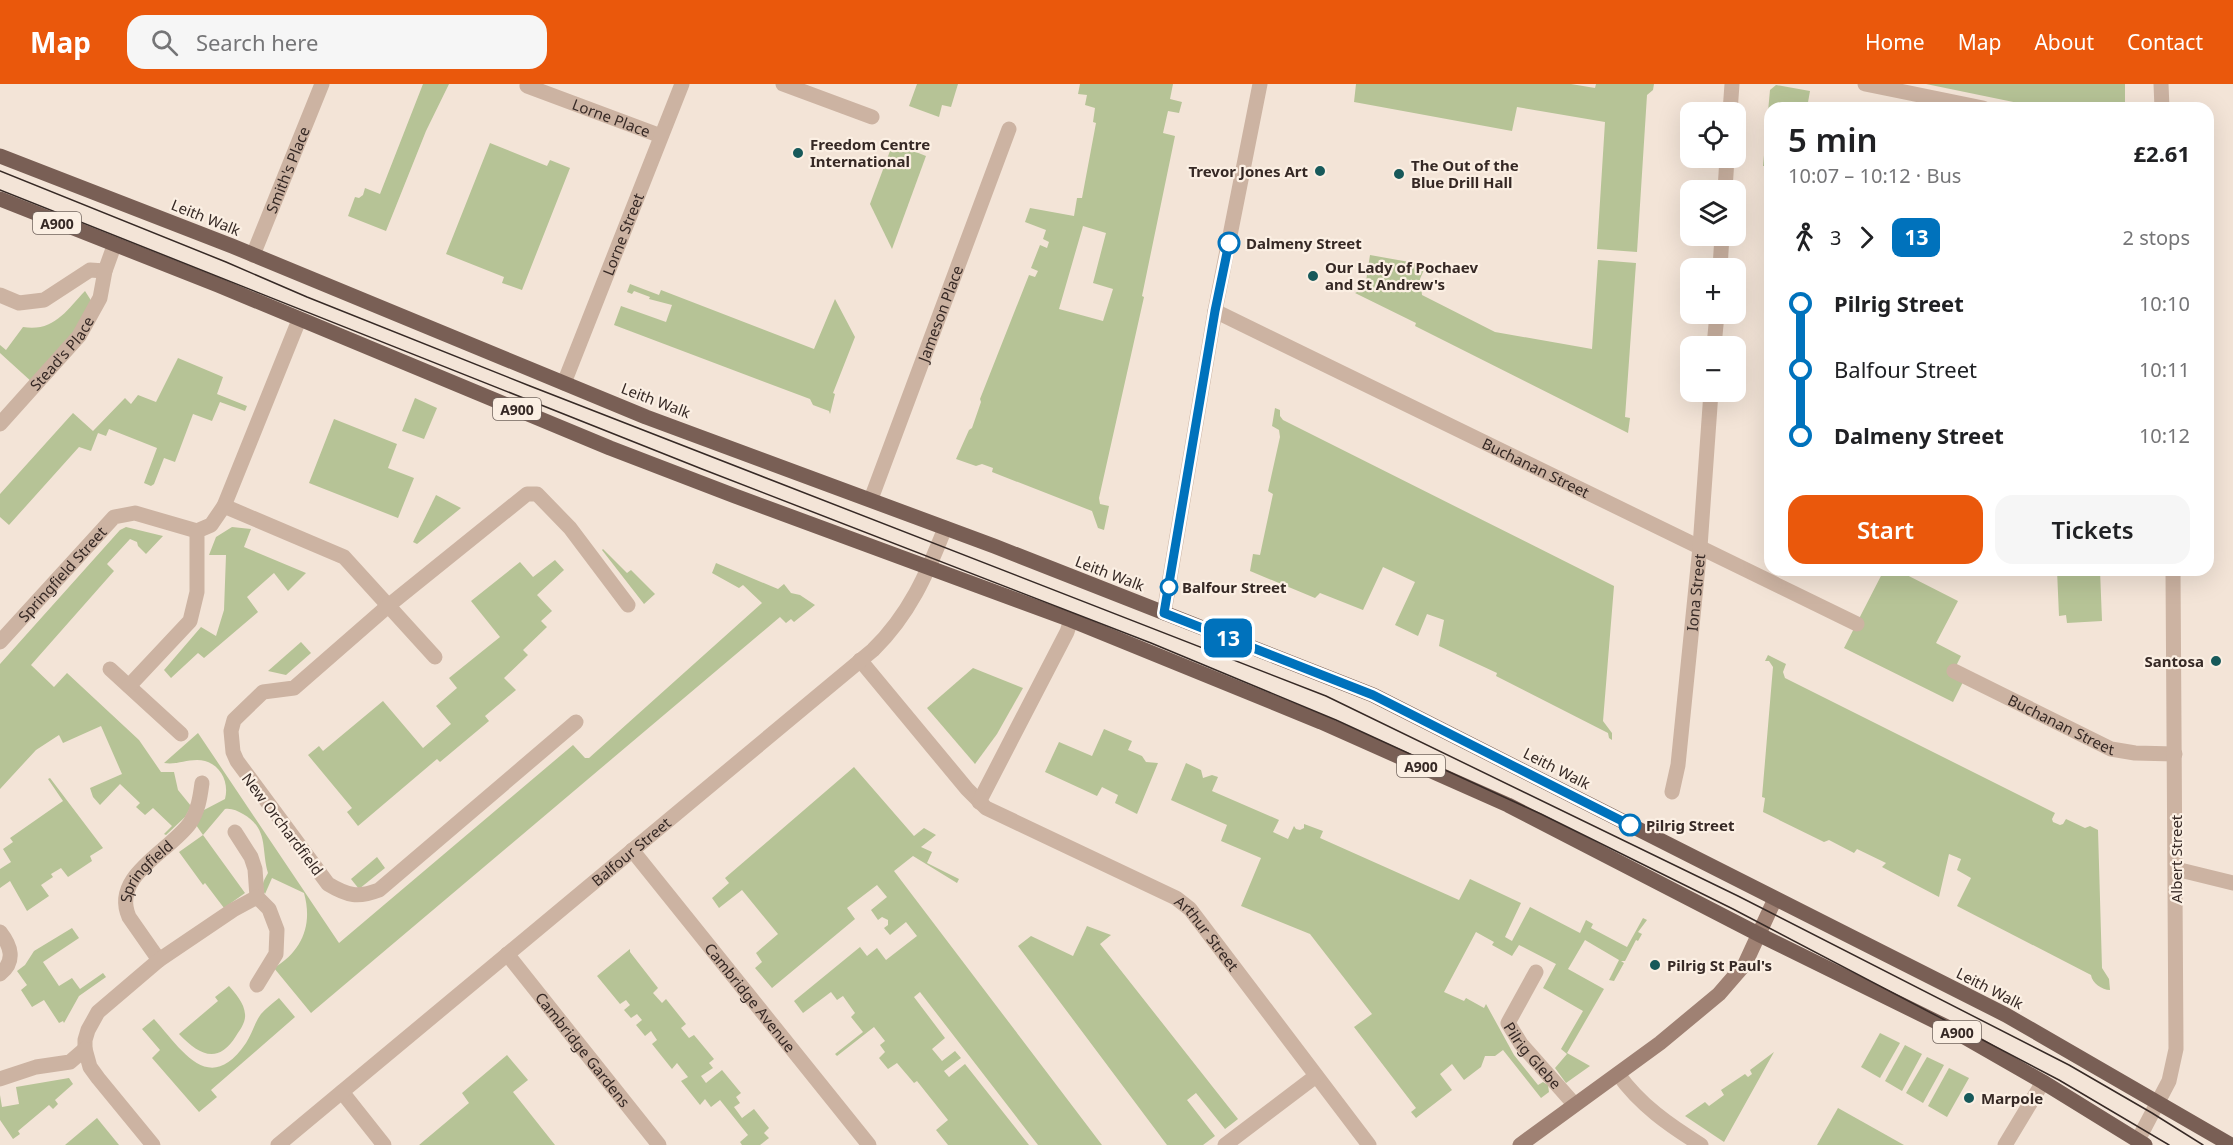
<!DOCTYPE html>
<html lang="en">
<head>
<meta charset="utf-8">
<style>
	:root { --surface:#fff; --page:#f6f6f6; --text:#202124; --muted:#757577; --accent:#ea580c }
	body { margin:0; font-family:"Noto Sans",sans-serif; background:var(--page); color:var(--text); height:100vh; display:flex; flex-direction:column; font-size:22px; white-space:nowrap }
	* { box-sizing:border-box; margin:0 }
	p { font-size:20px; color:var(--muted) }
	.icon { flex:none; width:33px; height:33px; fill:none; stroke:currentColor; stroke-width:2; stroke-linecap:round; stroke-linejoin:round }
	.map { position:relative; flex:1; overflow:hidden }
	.details { position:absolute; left:1764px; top:18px; width:450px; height:474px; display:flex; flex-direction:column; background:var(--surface); border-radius:18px; box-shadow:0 6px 24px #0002 }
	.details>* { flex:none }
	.badge { padding:0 12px; border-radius:9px; font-size:21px; line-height:39px }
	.tools { position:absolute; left:1680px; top:18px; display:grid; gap:12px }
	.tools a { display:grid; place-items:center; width:66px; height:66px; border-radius:12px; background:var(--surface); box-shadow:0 6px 24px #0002; font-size:30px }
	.map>.badge { position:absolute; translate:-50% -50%; box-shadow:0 0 0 3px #fff }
	.legs { display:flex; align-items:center; gap:9px; height:66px; padding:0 24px; font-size:20px }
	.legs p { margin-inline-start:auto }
	.head { display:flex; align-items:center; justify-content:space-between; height:102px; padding:0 24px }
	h1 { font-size:33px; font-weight:600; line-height:45px }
	.button { display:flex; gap:12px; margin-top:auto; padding:12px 24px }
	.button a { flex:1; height:69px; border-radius:18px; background:var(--accent); color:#fff; font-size:24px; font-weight:600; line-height:69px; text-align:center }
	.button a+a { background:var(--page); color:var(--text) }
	ul { padding:0 24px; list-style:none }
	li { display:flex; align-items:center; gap:21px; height:66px; font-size:22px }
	li i { display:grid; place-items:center; width:9px; height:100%; margin:0 8px; background:currentColor }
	li i::after { content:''; width:15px; height:15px; margin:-8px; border:4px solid; border-radius:50%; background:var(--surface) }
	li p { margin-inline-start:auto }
	li:first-child i { background:linear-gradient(#0000 50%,currentColor 0) }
	li:last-child i { background:linear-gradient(currentColor 50%,#0000 0) }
	header { display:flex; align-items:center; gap:36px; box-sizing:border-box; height:84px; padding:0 30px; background:var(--accent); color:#fff }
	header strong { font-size:28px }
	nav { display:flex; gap:33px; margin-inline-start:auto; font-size:21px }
	.search { width:420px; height:54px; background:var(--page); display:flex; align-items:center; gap:15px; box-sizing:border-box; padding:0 21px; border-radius:18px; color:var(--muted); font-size:22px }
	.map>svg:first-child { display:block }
	.green { fill:#b6c396; fill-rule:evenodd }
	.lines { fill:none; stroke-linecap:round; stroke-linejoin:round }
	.street { stroke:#ccb3a2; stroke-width:15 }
	.secondary { stroke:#9f8173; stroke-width:15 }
	.primary { stroke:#795f55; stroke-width:15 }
	.tram { stroke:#362925; stroke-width:1.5 }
	.line-1-casing { stroke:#fff; stroke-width:14 }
	.line-1 { stroke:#0072bc; stroke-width:9 }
	.poi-dot { fill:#17595a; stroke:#fbefe3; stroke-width:2 }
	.stop-1-dot { fill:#fff; stroke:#0072bc; stroke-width:3 }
	.labels { text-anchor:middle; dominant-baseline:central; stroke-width:4.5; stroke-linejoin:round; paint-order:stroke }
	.shield { fill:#fbefe3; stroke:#71645e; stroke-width:1.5 }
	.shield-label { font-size:14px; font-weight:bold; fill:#362925 }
	.street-label { font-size:15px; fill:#362925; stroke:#fbefe3 }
	.poi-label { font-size:15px; font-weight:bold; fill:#362925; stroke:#fbefe3; text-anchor:start }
	.stop-label { font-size:15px; font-weight:bold; fill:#362925; stroke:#fbefe3; text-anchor:start }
</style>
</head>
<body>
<header>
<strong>Map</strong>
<div class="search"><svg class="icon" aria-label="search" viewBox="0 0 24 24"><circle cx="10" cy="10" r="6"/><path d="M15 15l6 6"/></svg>Search here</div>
<nav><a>Home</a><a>Map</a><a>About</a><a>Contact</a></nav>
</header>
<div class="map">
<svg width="2233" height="1061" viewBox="0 0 2233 1061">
	<rect width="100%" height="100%" fill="#f3e4d7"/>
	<!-- green -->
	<g class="green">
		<path d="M423 0H449L426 47 386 147 348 132 355 113 359 114 363 111 365 104 380 110Z"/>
		<path d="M917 0H958L951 23 942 21 939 33 909 22Z"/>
		<path d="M1080 0H1173L1170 15 1182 18 1179 29 1168 27 1163 49 1175 52 1142 212 1144 213 1099 414 1100 420 1109 422 1104 446 1098 444 1092 427 992 388 993 384 982 380 976 382 956 375 969 346 972 344 981 318 980 315 1029 191 1035 193 1038 187 1031 184 1040 161 1047 164 1049 158 1043 155 1046 146 1025 138 1030 124 1074 132 1077 114H1082L1096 39 1093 38 1095 24 1085 21 1087 11 1078 10ZM1083 142 1106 149 1093 199 1113 205 1103 237 1059 225Z"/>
		<path d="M1356 0H1571L1595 4 1596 0H1654L1653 6 1647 11 1637 168 1597 165 1605 38 1517 23 1512 47 1354 18Z"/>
		<path d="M1926 0H2125V24H2043Z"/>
		<path d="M1776 1 1810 7 1807 24H1770V82H1763L1770 6Z"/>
		<path d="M490 59 547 82 550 76 570 84 522 206 502 199 504 193 446 170Z"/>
		<path d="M893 59 926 72 892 165 870 120Z"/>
		<path d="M1370 171 1426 181 1420 195 1422 211 1495 248 1592 265 1598 176 1636 179 1625 333 1630 334 1628 349 1415 242 1416 239 1355 209 1365 204Z"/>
		<path d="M630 200 659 211 661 206 814 265 835 215 855 253 833 309 835 310 830 330 829 327 813 321 810 315 614 241 621 222 666 238 672 221 649 215 650 213 634 207 632 210 627 208Z"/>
		<path d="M85 207 92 218 67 263 33 299 0 269V261L6 266 23 243C54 248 66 227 85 207Z"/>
		<path d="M178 274 223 293 217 310 247 322 245 327 220 318 212 337 193 330 175 378 164 374 154 400 151 402 144 399 157 364 109 345 106 352 98 349 91 367 79 363 9 441 0 433V410L73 329 93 347 125 314 131 320 138 311 156 318Z"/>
		<path d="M415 314 437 324 424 355 402 347Z"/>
		<path d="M1275 324 1280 326V332L1283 336 1614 502 1603 637 1612 649V656L1609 654 1608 649 1496 592 1497 589 1439 562 1444 536 1427 530 1418 552 1395 541 1415 498 1383 483 1363 526 1320 509 1315 514 1250 487 1253 470 1260 471 1273 410 1268 407 1280 353 1279 346 1272 342Z"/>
		<path d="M334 335 397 360 388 384 414 394 398 434 309 399Z"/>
		<path d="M436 411 461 424 417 460 413 458Z"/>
		<path d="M126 443 163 452 146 470 138 462 137 458 130 455 107 480 114 487 31 581 54 603 67 589 139 656 161 688H174L178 706 191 722 185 733 166 751 164 750 172 742 153 724 145 731 136 723 140 719 120 700 100 721 93 713 90 704 122 690 101 642 63 659 59 651 36 666 0 705V580L120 446Z"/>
		<path d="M232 443 251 445 244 463 306 489 288 507 274 489 247 513 258 528 204 574 198 569 171 594 164 586 201 543 216 552 224 526 226 471H209L216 453Z"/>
		<path d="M603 465 627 489 631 486 655 510 644 520 602 466Z"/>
		<path d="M555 476 564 486 537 511 552 527 541 537 547 543 523 566 528 571 504 594 516 606 485 632 489 637 440 678 437 675 358 742 347 728 352 724 308 671 319 662 323 667 383 617 423 664 451 640 436 622 457 604 449 594 500 553 471 517 520 478 533 493Z"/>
		<path d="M716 479 778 505 784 500 791 509 800 511 815 521 794 538 791 535 786 539 780 533 311 929 274 884C302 867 313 841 304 809L272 794 265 810C260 802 264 796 268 789 261 765 269 745 243 730 237 727 232 724 225 725L203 751 245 809 224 824 205 799 203 801 179 768 203 751 196 741 204 726 225 715C230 696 218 676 197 676 185 676 176 681 164 679L198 649 339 859 573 661 585 674H589L762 519 743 501 739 504 712 489Z"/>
		<path d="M1884 486H1897L1958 517 1936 559 1961 572 1951 592 1963 598 1953 618 1844 564Z"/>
		<path d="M2057 486H2100L2102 537 2067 539 2066 531 2059 532Z"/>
		<path d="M301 558 311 569 286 591 268 587Z"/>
		<path d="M1768 571 1786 580 1783 588 1785 594 2055 729 2052 735 2053 738 2060 741 2063 740 2066 735 2085 744 2090 742 2098 746 2102 884 2109 895 2110 906C2102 906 2092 899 2091 891L1957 822 1971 794 1957 786 1961 775 1949 770 1939 813 1882 783 1886 779 1857 765 1854 769 1829 756 1824 758 1763 728 1765 714 1762 713 1773 583 1769 577H1765Z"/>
		<path d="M973 584 1023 604 997 650 975 680 927 624Z"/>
		<path d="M1104 645 1132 657 1128 666 1142 672 1146 678 1158 679 1137 730 1115 719 1118 711 1102 703 1097 712 1045 688 1059 658 1092 672Z"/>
		<path d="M1186 679 1201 686 1203 694 1212 691 1218 693 1212 707 1279 736 1273 748 1288 755 1294 742 1296 745 1300 746 1304 744V740L1323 747 1320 754 1459 816 1470 795 1521 819 1505 853 1512 857 1530 823 1580 849 1586 836 1593 840 1591 844 1627 863 1643 834 1647 836 1638 848 1642 850 1638 857 1636 856 1625 877H1621L1624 879 1614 897 1609 896 1619 876 1585 856 1568 885 1604 905 1567 969 1590 982 1566 999 1555 984 1567 970 1561 965 1583 927 1543 904 1556 880 1519 861 1512 872 1492 861 1494 858 1476 848 1444 908 1464 917 1466 914 1484 924 1486 920 1514 971 1538 1001 1543 998 1548 1001 1549 1008 1541 1014 1503 966 1495 972H1485L1481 983 1464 996 1452 980 1440 990 1452 1006 1416 1034 1411 1028 1416 1024 1354 943 1372 930 1310 850 1241 822 1261 774 1221 757 1227 741 1171 716Z"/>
		<path d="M854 683 914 752 924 744 936 751 921 763 932 768 927 779 959 795 957 799 913 772 894 787 1102 1061H1038L920 908 914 913 945 954 932 965 942 977 955 967 961 974 944 987 949 993 965 980 1029 1061H948L936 1046 948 1036 917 997 914 999 897 979 888 985 879 974 885 968 880 961 885 957 874 943 837 972 835 970 863 948 851 933 855 929 843 912 837 916 831 908 803 929 794 917 860 863 867 872 877 864 886 876 917 852 906 838 890 851 884 844 888 841V836L882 833 878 836 871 826 887 813 877 801 847 824 855 835 772 904 755 884 762 878 756 869 778 850 742 806 719 824 712 814 729 799 725 794Z"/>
		<path d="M50 694 103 764 90 772 92 777 68 793 61 784 51 790 53 793 41 801 49 812 27 827 10 797 0 804V785L11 778 3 765 13 758 10 754 63 717 48 695Z"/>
		<path d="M377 773 385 784 359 805 351 795Z"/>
		<path d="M1087 842 1111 851 1100 860 1238 1035 1225 1045 1196 1009 1187 1016 1215 1052 1203 1061H1167L1018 862 1031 852 1073 872Z"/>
		<path d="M72 844 79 854 43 878 59 902 72 894 80 905 103 889 106 893 79 912 64 939 63 937 59 939 44 916 32 923 21 906 27 901 17 887 25 881 34 867Z"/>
		<path d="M630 865V868L658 904 653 909 662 919 666 915 686 940 681 944 689 954 694 951 714 975 709 979 713 984 701 992 706 999 722 986 741 1009 736 1013 740 1019 734 1023 742 1034 754 1025 769 1044 764 1049 769 1054 760 1061H742L740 1058 748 1051 720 1016 711 1023 705 1015 700 1021 681 997 688 993 677 979 672 985 652 960 657 956 651 947 645 952 636 941 642 936 637 930 631 934 624 926 630 921 626 916 620 920 597 892Z"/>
		<path d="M229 902C236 910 244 919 245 930 246 938 240 946 236 952 218 981 199 971 179 950L218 917 215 913Z"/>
		<path d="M279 914 295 933 211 1006 217 1013 199 1028 152 974 160 966 142 945 154 935C182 966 209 1013 246 959 252 950 255 938 261 930 266 924 273 919 279 914Z"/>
		<path d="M1880 949 1900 959 1880 994 1861 983Z"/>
		<path d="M1905 961 1922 970 1902 1007 1885 997Z"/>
		<path d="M1774 968 1724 1058 1685 1032 1705 1018 1709 1022 1724 1011 1721 1006 1745 990 1748 993 1752 990 1750 986Z"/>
		<path d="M507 971 528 996 513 1008 555 1061H419L469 1019 462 1009Z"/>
		<path d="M1927 973 1944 981 1923 1019 1906 1009Z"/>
		<path d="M1949 984 1969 994 1947 1033 1928 1022Z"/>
		<path d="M69 994 73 1000 55 1016 58 1020 53 1025 49 1021 18 1047 20 1050 13 1055 0 1036V1011L2 1023 19 1020 16 1003Z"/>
		<path d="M1838 1024 1904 1061H1817Z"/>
		<path d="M97 1034 119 1061H65Z"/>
	</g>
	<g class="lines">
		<!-- street -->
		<g class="street">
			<path d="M783 0 872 33"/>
			<path d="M1865 0 1983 24"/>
			<path d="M2161 0 2162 24"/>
			<path id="s1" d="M527 2 661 52"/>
			<path d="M1730 28 1732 0"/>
			<path d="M1725 106 1727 74"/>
			<path id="s2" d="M253 171 322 0"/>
			<path d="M1720 184 1722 152"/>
			<path d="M0 211 19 219 44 216 90 186 105 187"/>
			<path id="s3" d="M1215 227 1857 540"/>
			<path d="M1714 262 1717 230"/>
			<path id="s4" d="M564 299 682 0"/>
			<path id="s5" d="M0 340 79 252 100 214 105 187 114 162"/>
			<path id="s6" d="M871 415 1009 45"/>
			<path d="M224 422 344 473 435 573"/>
			<path d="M1164 529 1215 227 1260 0"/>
			<path id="s7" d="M0 558 114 433 135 429 197 447"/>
			<path id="s8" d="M860 576 967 705 986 724 1176 814 1190 825 1369 1061"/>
			<path d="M110 585 181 650"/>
			<path id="s9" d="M1954 587 2111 665 2135 669 2175 670"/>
			<path d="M129 602 190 537 197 508V447L211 441 224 422 299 236"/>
			<path d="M576 638 379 806C358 814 348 812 328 800L237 677 233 668 231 647 234 636 263 608 294 604 388 522 527 410H537L570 444 628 521"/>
			<path id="s10" d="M1672 708 1678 681 1700 463 1711 308"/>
			<path d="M979 718 1067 548 1071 536"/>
			<path d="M235 748 251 773 255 785 257 813 269 825 277 846 276 870 257 901"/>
			<path id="s11" d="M632 766 869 1061"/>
			<path d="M2176 785 2233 799"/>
			<path d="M0 848C11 862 16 877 0 890"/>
			<path id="s12" d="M507 870 659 1061"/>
			<path id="s13" d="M159 876 129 833C111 792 169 768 190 739 198 727 200 714 202 699"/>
			<path id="s14" d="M1536 888 1508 939 1521 960 1574 1020"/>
			<path d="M85 965V956L88 946 98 928 159 876 233 826 257 813"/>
			<path d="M1618 990C1640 1021 1669 1041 1701 1061"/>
			<path d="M0 995 36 983 70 978 85 965 90 983 98 994 153 1061"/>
			<path d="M342 1008 384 1061"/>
			<path d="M2138 1056 2169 997 2176 965 2173 486"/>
			<path id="s15" d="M278 1061 873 566C909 531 927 490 945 444"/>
			<path d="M1225 1061 1316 992"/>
			<path d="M2005 1061 2043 998"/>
		</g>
		<!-- secondary -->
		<path class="secondary" d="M1520 1061 1660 959 1719 910 1745 880 1775 815"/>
		<!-- primary -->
		<g class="primary">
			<path d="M0 72 232 162 646 333 994 462 1373 611 2006 931 2231 1061"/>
			<path d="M0 115 218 201 610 364 735 412 1071 536 1321 638 1508 721 1760 851 1947 943 2043 998 2145 1061"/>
		</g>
		<!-- tram -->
		<g class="tram">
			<path d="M0 87 226 178 307 213 530 302 1326 612 1738 812 2069 981 2152 1029 2203 1061"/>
			<path d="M0 106 702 385 1151 559 1336 636 1541 730 1733 825 2059 996 2169 1061"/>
		</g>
	</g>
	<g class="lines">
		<!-- line-1 casing -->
		<g class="line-1-casing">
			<path id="line-1" d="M1229 159 1215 227 1164 529 1373 611 1630 741"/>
		</g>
		<!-- line-1 -->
		<use href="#line-1" class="line-1"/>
	</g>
	<!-- markers -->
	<g class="poi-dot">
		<circle cx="798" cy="69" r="6"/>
		<circle cx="1320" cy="87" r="6"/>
		<circle cx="1399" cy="90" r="6"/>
		<circle cx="1313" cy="192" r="6"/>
		<circle cx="2216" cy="577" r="6"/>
		<circle cx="1655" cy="881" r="6"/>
		<circle cx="1969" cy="1014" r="6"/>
	</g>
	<g class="stop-1-dot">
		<circle cx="1229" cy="159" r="10"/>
		<circle cx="1169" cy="503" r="8"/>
		<circle cx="1630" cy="741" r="10"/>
	</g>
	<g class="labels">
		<!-- shield labels -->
		<g class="shield">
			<rect x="33" y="128" width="48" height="22" rx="4.5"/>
			<rect x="493" y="314" width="48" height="22" rx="4.5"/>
			<rect x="1397" y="671" width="48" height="22" rx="4.5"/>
			<rect x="1933" y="937" width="48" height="22" rx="4.5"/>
		</g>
		<g class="shield-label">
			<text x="57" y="139">A900</text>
			<text x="517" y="325">A900</text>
			<text x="1421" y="682">A900</text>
			<text x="1957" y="948">A900</text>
		</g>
		<!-- street labels -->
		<g class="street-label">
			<text stroke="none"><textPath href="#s1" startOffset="90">Lorne Place</textPath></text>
			<text stroke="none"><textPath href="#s2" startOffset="92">Smith's Place</textPath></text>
			<text transform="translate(206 133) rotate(22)">Leith Walk</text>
			<text stroke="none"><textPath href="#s4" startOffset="160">Lorne Street</textPath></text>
			<text stroke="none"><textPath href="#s6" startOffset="198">Jameson Place</textPath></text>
			<text stroke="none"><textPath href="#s5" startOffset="94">Stead's Place</textPath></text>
			<text transform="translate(656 316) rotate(21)">Leith Walk</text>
			<text stroke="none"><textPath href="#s3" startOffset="357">Buchanan Street</textPath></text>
			<text transform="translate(1110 489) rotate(21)">Leith Walk</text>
			<text stroke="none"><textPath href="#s7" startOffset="92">Springfield Street</textPath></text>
			<text stroke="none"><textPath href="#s10" startOffset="201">Iona Street</textPath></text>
			<text stroke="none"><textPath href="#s9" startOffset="120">Buchanan Street</textPath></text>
			<text transform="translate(1557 684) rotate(27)">Leith Walk</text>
			<text transform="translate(283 740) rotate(53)">New Orchardfield</text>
			<text stroke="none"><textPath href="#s15" startOffset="459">Balfour Street</textPath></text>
			<text transform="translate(2176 775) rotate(-90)">Albert Street</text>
			<text stroke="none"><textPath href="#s13" startOffset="106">Springfield</textPath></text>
			<text stroke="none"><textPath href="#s8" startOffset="452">Arthur Street</textPath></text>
			<text transform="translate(1990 904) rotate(27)">Leith Walk</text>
			<text stroke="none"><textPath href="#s11" startOffset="189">Cambridge Avenue</textPath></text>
			<text stroke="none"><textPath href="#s12" startOffset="122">Cambridge Gardens</textPath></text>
			<text stroke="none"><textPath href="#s14" startOffset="99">Pilrig Glebe</textPath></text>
		</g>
		<!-- poi labels -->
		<g class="poi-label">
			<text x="810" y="60">Freedom Centre<tspan x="810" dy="17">International</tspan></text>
			<text x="1411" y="81">The Out of the<tspan x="1411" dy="17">Blue Drill Hall</tspan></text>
			<text x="1308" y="87" text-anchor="end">Trevor Jones Art</text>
			<text x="1325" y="183">Our Lady of Pochaev<tspan x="1325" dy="17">and St Andrew's</tspan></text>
			<text x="2204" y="577" text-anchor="end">Santosa</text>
			<text x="1667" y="881">Pilrig St Paul's</text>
			<text x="1981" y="1014">Marpole</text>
		</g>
		<!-- stop labels -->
		<g class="stop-label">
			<text x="1246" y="159">Dalmeny Street</text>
			<text x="1182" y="503">Balfour Street</text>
			<text x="1646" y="741">Pilrig Street</text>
		</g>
	</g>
</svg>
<div class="tools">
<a><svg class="icon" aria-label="locate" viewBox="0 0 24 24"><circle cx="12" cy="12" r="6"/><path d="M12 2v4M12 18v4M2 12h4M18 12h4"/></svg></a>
<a><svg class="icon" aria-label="layers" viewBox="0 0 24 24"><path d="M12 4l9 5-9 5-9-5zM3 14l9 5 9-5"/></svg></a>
<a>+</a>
<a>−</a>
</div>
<b class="badge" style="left:1228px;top:554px;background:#0072bc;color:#fff">13</b>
<section class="details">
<div class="head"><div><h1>5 min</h1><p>10:07 – 10:12 · Bus</p></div><b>£2.61</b></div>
<div class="legs"><svg class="icon" aria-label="walk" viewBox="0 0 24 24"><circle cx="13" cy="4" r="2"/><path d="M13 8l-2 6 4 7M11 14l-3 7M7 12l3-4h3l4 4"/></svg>3<svg class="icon" aria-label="forward" viewBox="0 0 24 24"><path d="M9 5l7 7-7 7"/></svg><b class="badge" style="background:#0072bc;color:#fff">13</b><p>2 stops</p></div>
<ul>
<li><i style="color:#0072bc"></i><b>Pilrig Street</b><p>10:10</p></li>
<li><i style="color:#0072bc"></i><span>Balfour Street</span><p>10:11</p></li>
<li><i style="color:#0072bc"></i><b>Dalmeny Street</b><p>10:12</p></li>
</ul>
<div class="button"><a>Start</a><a>Tickets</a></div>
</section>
</div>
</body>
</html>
